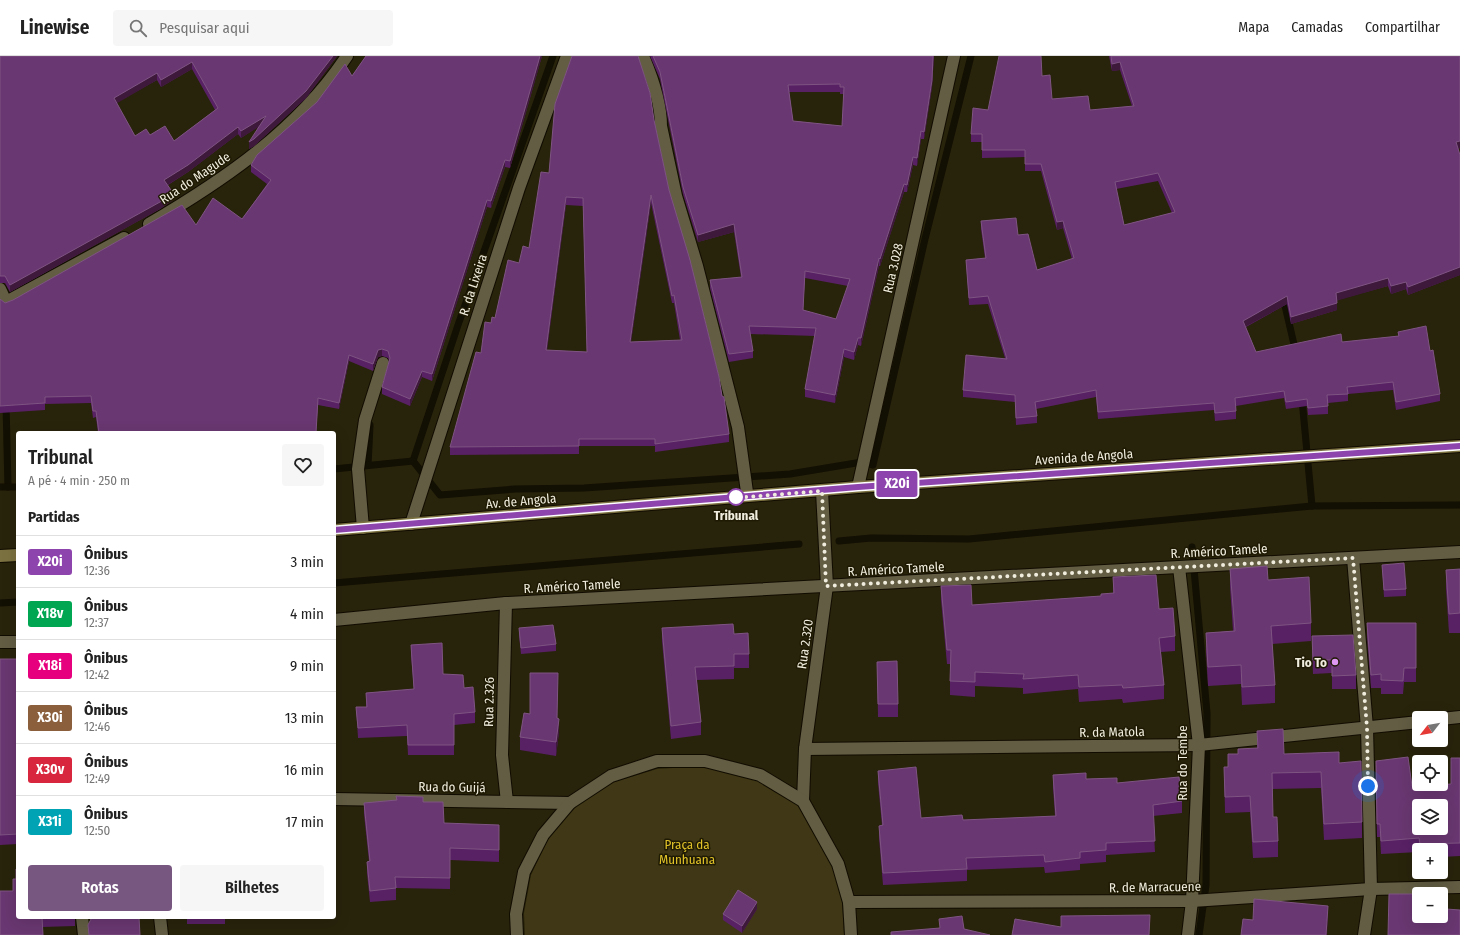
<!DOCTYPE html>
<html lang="pt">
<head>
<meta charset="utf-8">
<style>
	:root { --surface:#fff; --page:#f6f6f6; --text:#222; --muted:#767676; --line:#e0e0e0; --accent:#775780 }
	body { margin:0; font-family:"Fira Sans Condensed",sans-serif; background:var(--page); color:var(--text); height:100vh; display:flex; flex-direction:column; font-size:15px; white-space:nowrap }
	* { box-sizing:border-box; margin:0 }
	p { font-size:13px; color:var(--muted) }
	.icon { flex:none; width:22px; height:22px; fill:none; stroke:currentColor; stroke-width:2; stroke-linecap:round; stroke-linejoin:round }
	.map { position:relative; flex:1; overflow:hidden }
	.drawer { position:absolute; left:16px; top:375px; width:320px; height:488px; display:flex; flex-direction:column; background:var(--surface); border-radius:4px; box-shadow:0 4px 16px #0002 }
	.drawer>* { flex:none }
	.badge { padding:0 8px; border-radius:3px; font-size:14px; line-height:26px }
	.needle { width:26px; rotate:239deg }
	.controls { position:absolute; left:1412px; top:655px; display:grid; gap:8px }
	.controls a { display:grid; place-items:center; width:36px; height:36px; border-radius:4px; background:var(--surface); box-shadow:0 4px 16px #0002; font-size:20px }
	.you { position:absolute; width:20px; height:20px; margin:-10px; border:3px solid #fff; border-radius:50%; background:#1a73e8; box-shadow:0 0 0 6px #1a73e833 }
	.map>.badge { position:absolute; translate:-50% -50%; box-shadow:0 0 0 2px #fff }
	h2 { padding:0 12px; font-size:15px; line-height:36px }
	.round { display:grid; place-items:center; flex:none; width:42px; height:42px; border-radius:4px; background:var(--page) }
	.summary { display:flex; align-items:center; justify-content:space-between; height:68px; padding:0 12px }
	h1 { font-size:19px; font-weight:600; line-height:30px }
	.action { display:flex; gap:8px; margin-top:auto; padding:8px 12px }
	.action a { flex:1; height:46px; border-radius:4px; background:var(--accent); color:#fff; font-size:16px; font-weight:600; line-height:46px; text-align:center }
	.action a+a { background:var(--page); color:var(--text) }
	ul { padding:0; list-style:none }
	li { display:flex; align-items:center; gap:12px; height:52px; padding:0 12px; border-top:1px solid var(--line) }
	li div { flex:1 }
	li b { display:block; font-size:15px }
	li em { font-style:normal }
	li .badge { min-width:44px; font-weight:700; text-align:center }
	header { display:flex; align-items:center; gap:24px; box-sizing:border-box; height:56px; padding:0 20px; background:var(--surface); border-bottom:1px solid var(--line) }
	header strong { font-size:19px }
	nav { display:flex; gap:22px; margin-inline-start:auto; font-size:14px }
	.search { width:280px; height:36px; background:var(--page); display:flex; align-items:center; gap:10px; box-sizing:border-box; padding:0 14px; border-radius:4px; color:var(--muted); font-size:15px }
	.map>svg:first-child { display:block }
	.green { fill:#3f3715 }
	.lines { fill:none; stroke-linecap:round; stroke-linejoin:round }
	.stream { stroke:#120f03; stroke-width:7 }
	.minor-casing { stroke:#110c00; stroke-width:14 }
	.tertiary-casing { stroke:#110c00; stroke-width:14 }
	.secondary-casing { stroke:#110c00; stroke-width:14 }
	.minor { stroke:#625d43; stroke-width:12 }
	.tertiary { stroke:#625d43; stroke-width:12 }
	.secondary { stroke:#7b7140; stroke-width:12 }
	.wall { fill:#582164; fill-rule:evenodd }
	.shaded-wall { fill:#3e193b }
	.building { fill:#693771; stroke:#7e5482; fill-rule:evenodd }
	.line-casing { stroke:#fff; stroke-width:9 }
	.line { stroke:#8e44ad; stroke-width:6 }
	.walk { stroke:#f0edde; stroke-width:4; stroke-dasharray:0 7.2 }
	.stop-dot { fill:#fff; stroke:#8e44ad; stroke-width:2 }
	.poi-dot { fill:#df98f2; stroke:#1f1a03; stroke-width:1.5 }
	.labels { text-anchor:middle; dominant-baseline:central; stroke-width:3; stroke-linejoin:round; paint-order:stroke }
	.street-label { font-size:13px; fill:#f0edde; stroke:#1f1a03 }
	.stop-label { font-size:13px; font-weight:bold; fill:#f0edde; stroke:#1f1a03 }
	.poi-label { font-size:13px; font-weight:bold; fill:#f0edde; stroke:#1f1a03; text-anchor:end }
	.park-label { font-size:13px; fill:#e1c329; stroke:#1f1a03 }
</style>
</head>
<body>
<header>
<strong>Linewise</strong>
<div class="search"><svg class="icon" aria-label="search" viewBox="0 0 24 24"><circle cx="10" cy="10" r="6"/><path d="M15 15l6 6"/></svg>Pesquisar aqui</div>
<nav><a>Mapa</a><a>Camadas</a><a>Compartilhar</a></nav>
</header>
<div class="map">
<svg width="1460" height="879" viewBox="0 0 1460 879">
	<rect width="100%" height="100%" fill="#28230b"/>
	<!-- green -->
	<path class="green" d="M704 710 757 724 798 748 833 812 842 845 844 879H525L524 857 531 819 548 783 574 752 614 726 657 713Z"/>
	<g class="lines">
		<!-- stream -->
		<g class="stream">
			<path d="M1283 241 1296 297"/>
			<path d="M1302 343 1312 450"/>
			<path d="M6 347 8 431"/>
			<path d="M413 405 458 269 553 0"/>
			<path d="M368 409 370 369"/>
			<path d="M334 413 413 405 440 439 515 433 584 432 790 418 862 406 873 409 925 183 971 0"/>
			<path d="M0 431H18"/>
			<path d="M839 485 871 482 969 483 1312 450 1460 449"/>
			<path d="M1192 491 1207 657 1206 829 1199 879"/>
			<path d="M334 527 799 488"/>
			<path d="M0 547 18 546"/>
		</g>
		<!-- minor casing -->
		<g class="minor-casing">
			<g id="minor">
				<path d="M643 0C652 21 661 47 661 70L676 140 697 210 738 371 747 436 745 440"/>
				<path d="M149 168C224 124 298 74 347 0"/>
				<path d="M0 233 6 246 124 182"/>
				<path d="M858 431 954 0"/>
				<path d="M363 472 358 413 365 364 383 307"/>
				<path d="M1353 502 1367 672 1371 833 1364 879"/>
				<path d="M1179 511 1199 689 1192 845 1188 879"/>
				<path d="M506 547 502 699 507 746"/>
				<path d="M334 564 506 547 1460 496"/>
				<path d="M0 586H18"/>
				<path d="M1441 663 1460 661"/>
				<path d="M805 693 1199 689 1419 666"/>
				<path d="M334 743 570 747"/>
				<path d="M803 745 805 693 827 530 822 435"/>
				<path d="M849 846 1192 845 1371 833 1460 831"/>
				<path d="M82 861 84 879"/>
				<path d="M160 861 162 879"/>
				<path d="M517 879 516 858 524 816 543 779 570 747 611 720 657 705H705L760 719 803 745 838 808 849 846 851 879"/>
			</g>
		</g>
		<!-- tertiary casing -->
		<g class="tertiary-casing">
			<path id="tertiary" d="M411 468 519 132 567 0"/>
		</g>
		<!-- secondary casing -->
		<g class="secondary-casing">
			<g id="secondary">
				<path d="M334 474 858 431 1460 390"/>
				<path d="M0 500 18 499"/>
			</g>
		</g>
		<!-- minor -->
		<use href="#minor" class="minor"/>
		<!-- tertiary -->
		<use href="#tertiary" class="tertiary"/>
		<!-- secondary -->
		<use href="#secondary" class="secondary"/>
	</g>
	<!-- wall -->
	<g class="wall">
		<path d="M0 0H337L306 42 254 90 249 93 258 71 241 82 238 78 188 116 168 129 173 144 160 153 10 236 5 227H0ZM192 13 215 54 174 85 135 80 116 47 157 24 161 31Z"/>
		<path d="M366 0H542L510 112 505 111 491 152 487 151 432 325 422 321 410 350 382 338V331L389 305 388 302 382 300 378 301 373 315 349 305 339 353 318 349 316 377H98L96 361 93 362 91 347 45 348V354L0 357V361V243L5 247 13 244 196 169 242 163 267 128 251 116V109L352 20Z"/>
		<path d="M650 0H934L932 31 924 83H921L917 110 913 109 907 136H904L880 210H879L861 290 858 289 854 304 844 301 835 347 805 341V333L815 280 750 278 753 295V302L729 306 710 232V224L741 221 734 176 698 186 683 138 660 23ZM789 36H840V38H844L842 70 793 65ZM805 222 848 230 836 263 803 254Z"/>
		<path d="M1109 0H1460V92L1458 93 1460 99V219L1408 239 1406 233 1391 238 1388 230 1337 244V254L1291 268 1287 248 1246 271 1256 296 1398 280V276L1430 295 1440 338V345L1396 354 1393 334 1348 338V345L1328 347V358L1308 359 1307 350 1286 353 1284 342 1236 350V363L1215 365 1214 354 1098 363 1096 341 1036 353 1037 360V367L1016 369 1015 346 963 341V334L1005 302 988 248 969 249 966 204 985 202 981 173V165L1018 179 1037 214 1072 203 1063 172 1057 174 1041 115H1025V101L982 102V86H971V78L988 54 1042 20 1052 43 1090 54 1132 50 1120 14 1112 15ZM1158 125 1172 157 1124 169 1116 133Z"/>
		<path d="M654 64 669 134 722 340 729 378V386L655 396V390H579V398L450 399V391L491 267 495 262 519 207 529 192 549 117ZM651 147 672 247H674L680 284 631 286ZM566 149 583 150 587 296 547 294Z"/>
		<path d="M1382 509 1406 533V540L1384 541Z"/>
		<path d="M1230 513 1268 524 1311 567V585L1272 588 1275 629V647L1242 649 1241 628 1208 630 1206 595V577L1233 575 1230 531Z"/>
		<path d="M1460 513V577H1449L1446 533V514Z"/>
		<path d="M1113 521 1159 553 1175 580V595L1161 596 1164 629V643L1123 647 1122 643 1079 646 1078 633 1023 638V632L975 630V641L950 639V608H947L941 544V530L972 549 1101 540 1113 537Z"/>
		<path d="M1367 567H1416V626H1404L1403 638H1381V632H1371L1367 580Z"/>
		<path d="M519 572 556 588V595L521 598 519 579Z"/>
		<path d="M662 572 734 578 749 598V612H734V623L697 624 701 666V679L671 683 662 585Z"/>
		<path d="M1312 580 1356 619V633H1332V617L1313 618 1312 594Z"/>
		<path d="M411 589 443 618 464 632 475 656V667L454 669V699H408L407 680 358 682 356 651H366V637L414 633 411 600Z"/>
		<path d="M0 603H18V788L0 789Z"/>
		<path d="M877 606 898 648V661H878Z"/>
		<path d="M530 658 558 662 559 676 556 700 520 694V681Z"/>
		<path d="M1257 675 1284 698 1339 707 1362 766V782L1324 784 1321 732 1272 733 1273 761 1278 785V801L1253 802 1250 756 1225 757 1224 711H1228V698H1238L1257 692Z"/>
		<path d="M1460 702V800L1441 801V794H1419V796L1381 798 1380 781H1377L1376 705 1412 730 1451 728Z"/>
		<path d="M878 715 921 762 963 764 1055 760 1053 731V719L1117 727 1182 745V757L1153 760 1155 796 1106 799V806L1080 808V814L1045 817 1044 811 967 814V825L883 829 879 782V770L882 769 878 727Z"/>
		<path d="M423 746 444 767 499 780V806L450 804V833L396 832V844L370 846 367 817V806L369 805 364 758V747Z"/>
		<path d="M16 813H18V861H75V870L42 871 43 879H0V835H13V823H16Z"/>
		<path d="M757 853 742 877 723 864V858Z"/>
		<rect x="187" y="861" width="38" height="7"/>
	</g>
	<!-- shaded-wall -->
	<g class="shaded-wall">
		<path d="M333 0H337L306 42 254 90 249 93V86Z"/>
		<path d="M540 0H542L510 112V105Z"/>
		<path d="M934 0 932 31 924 83V76Z"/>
		<path d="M192 6V13L161 31V24Z"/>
		<path d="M1120 6V14L1112 15V8Z"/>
		<path d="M157 17V24L114 49V42Z"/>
		<path d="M266 60V66L241 82V75Z"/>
		<path d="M238 71V78L188 116 164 131V124Z"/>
		<path d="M921 75V83L917 110V102Z"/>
		<path d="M1460 85V92L1456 94V86Z"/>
		<path d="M913 101V109L907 136V129Z"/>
		<path d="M505 104V111L491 152V145Z"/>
		<path d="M904 128V136L880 210V203Z"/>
		<path d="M173 137V144L160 153 10 236V229Z"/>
		<path d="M651 139V147L630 293V286Z"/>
		<path d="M566 141V149L546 301V294Z"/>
		<path d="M487 144V151L432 325V318Z"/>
		<path d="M1063 165V172L1057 174V166Z"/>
		<path d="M734 168V176L698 186V179Z"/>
		<path d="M879 202V210L861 290V282Z"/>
		<path d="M1460 211V219L1408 239V231Z"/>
		<path d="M1388 222V230L1336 245V237Z"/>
		<path d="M1406 226V233L1391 238V230Z"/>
		<path d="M1287 240V248L1243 272V265Z"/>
		<path d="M1337 247V254L1291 268V261Z"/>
		<path d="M858 282V289L854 304V296Z"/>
		<path d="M382 293V300L378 301 373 315V308L378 294Z"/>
		<path d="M844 293V301L835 347V339Z"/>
		<path d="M349 299V305L339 353V347Z"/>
		<path d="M422 315V321L410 350V343Z"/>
		<path d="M559 663V676L556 700V686Z"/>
		<path d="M757 846V853L742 877V870Z"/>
		<path d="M1328 850V861L1327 879H1326Z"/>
	</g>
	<!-- building -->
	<g class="building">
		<path d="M0 0H333L306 35 254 83 249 86 266 60 241 75 238 71 188 109 164 124 173 137 160 146 10 229 5 220H0ZM192 6 218 52 174 85 165 70 150 79 146 73 135 80 114 42 157 17 161 24Z"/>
		<path d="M366 0H540L510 105 505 104 491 145 487 144 432 318 422 315 410 343 382 331 390 302 388 295 382 293 378 294 373 308 349 299 339 347 318 342 316 377H99L96 355H93L91 340 45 341V347L0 350V243L5 247 13 244 182 149 196 169 213 142 242 163 271 124 251 109 257 99 317 46 345 8 352 20Z"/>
		<path d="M572 0H638L650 37 654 64 669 134 690 204 719 321 722 340 724 341 729 378 655 388V383H579V390L450 391 476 296 481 297 485 266 491 267 492 261 495 262 508 204 519 207 523 190 529 192 541 116 549 117 555 48ZM651 139 672 240 674 239 682 284 630 286ZM566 141 583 142 587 296 546 294Z"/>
		<path d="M653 0H933L932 24 924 76 921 75 917 102 913 101 907 129 904 128 880 203 879 202 861 282H858L854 296 844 293 835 339 805 333 816 272 749 270 753 295 729 298 710 224 742 221 734 168 698 179 683 131 660 16ZM840 28V31H844L842 70 793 65 788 29ZM805 215 850 223 836 263 803 254Z"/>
		<path d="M999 0H1041L1042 20 1050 19 1052 43 1088 40 1090 54 1134 50 1120 6 1112 8 1111 0H1460V85L1456 86 1460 99V211L1408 231 1406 226 1391 230 1388 222 1336 237 1337 247 1291 261 1287 240 1243 265 1256 296 1341 278 1342 286 1399 280 1398 276 1426 270 1430 295 1433 294 1440 338 1396 346 1393 326 1347 331 1348 338 1327 339 1328 350 1308 352 1307 343 1286 346 1284 335 1235 342 1236 355 1215 357 1214 347 1098 356 1096 334 1035 346 1037 360 1016 362 1015 339 963 334 966 299 1007 303 988 240 969 242 966 204 986 202 981 165 1016 162 1018 179 1028 178 1037 214 1074 202 1063 165 1057 166 1041 108H1025V94H982V78H971L973 52 988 54ZM1158 117 1175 156 1124 169 1115 126Z"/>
		<path d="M1404 507 1406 533 1384 534 1382 509Z"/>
		<path d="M1267 510 1268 524 1309 521 1311 567 1271 570 1275 629 1242 631 1241 609 1208 611 1206 577 1235 575 1230 513Z"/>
		<path d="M1460 513V557L1449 558 1446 514Z"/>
		<path d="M1156 519 1159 553 1173 552 1175 580 1159 582 1164 629 1123 632 1122 629 1079 631 1078 619 1023 623 1024 618 975 616V626L950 625 951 594H947L941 530 971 529 972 549 1101 540V538L1114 537 1113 521Z"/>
		<path d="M1367 567H1416V612H1404L1403 625 1381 624V618L1371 619Z"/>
		<path d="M733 568 734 578 748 577 749 598H734V610L695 611 701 666 671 670 662 572Z"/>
		<path d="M553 569 556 588 521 592 519 572Z"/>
		<path d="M1353 579 1356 619 1332 620V604H1313L1312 580Z"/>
		<path d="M442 587 443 618 463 619 464 632 473 631 475 656 454 658V689H408L407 669 358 672 356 651H367L366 637 414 633 411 589Z"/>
		<path d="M0 603H18V778L0 779Z"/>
		<path d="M897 605 898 648H878L877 606Z"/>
		<path d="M530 617H558L557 662 559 663 556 686 520 681 524 657 530 658Z"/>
		<path d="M1283 673 1284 698 1339 696V707L1361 705 1362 766 1324 768 1321 716 1272 717 1273 761H1277L1278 785 1253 786 1250 740 1225 741 1224 711H1228V698H1238V693L1258 692 1257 675Z"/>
		<path d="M1408 701 1412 730 1451 728V702H1460V787L1420 788 1419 782 1381 785 1380 768H1377L1376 705ZM1419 750H1441V772H1419Z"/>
		<path d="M916 711 921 762 962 759 963 764 1056 760 1053 719 1086 717V723L1117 722V727L1179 721 1182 745 1153 749 1155 785 1106 787V794L1080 796V802L1045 806 1044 799 966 802 967 813 883 817 879 770 883 769 878 715Z"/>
		<path d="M396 740 423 741V746H443L444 767 499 769V794L450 792V822L395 821 396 832 370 835 367 806 370 805 364 747 397 744Z"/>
		<path d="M16 813H18V861H42L43 879H0V835H13V823H16Z"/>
		<path d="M738 834 757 846 742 870 723 858Z"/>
		<path d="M1389 838H1419V860H1441V838H1446V853L1460 854V879H1388Z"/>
		<path d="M1254 843 1328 850 1326 879H1241L1243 863 1253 864Z"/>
		<path d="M1150 859 1149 879H1012L1015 863 1061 871V860Z"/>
		<path d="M962 860 964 873 990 879H891V876L940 872 939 863Z"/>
		<path d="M91 861H139L140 879H89L88 869 91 863Z"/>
	</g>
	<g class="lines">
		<!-- line casing -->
		<g class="line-casing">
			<path id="line" d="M334 474 858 431 1460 390"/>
		</g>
		<!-- line -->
		<use href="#line" class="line"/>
		<!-- walk -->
		<path class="walk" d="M736 441 734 442 822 435 826 530 1353 502 1367 672 1368 730"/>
	</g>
	<!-- markers -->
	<circle class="stop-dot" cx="736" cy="441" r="8"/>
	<circle class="poi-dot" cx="1335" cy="606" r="4"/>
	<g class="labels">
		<!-- street labels -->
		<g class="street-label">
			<text transform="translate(195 122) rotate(-34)">Rua do Magude</text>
			<text transform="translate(893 212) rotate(-77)">Rua 3.028</text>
			<text transform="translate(473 229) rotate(-72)">R. da Lixeira</text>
			<text transform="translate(1084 401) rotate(-4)">Avenida de Angola</text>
			<text transform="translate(521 445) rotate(-5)">Av. de Angola</text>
			<text transform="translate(1219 495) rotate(-3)">R. Américo Tamele</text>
			<text transform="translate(896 513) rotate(-3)">R. Américo Tamele</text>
			<text transform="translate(572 530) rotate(-3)">R. Américo Tamele</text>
			<text transform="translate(805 588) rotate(-82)">Rua 2.320</text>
			<text transform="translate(489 646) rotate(-89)">Rua 2.326</text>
			<text transform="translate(1112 676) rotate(-1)">R. da Matola</text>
			<text transform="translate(1182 707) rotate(-90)">Rua do Tembe</text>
			<text transform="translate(452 731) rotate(1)">Rua do Guijá</text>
			<text transform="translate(1155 831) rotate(-1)">R. de Marracuene</text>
		</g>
		<!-- stop labels -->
		<g class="stop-label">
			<text x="736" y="459">Tribunal</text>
		</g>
		<!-- poi labels -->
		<g class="poi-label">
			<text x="1327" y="606">Tio To</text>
		</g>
		<!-- park labels -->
		<g class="park-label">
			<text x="687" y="788">Praça da<tspan x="687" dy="15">Munhuana</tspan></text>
		</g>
	</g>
</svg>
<div class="controls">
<a><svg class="needle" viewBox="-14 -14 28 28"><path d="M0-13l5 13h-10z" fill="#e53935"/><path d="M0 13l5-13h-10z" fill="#767676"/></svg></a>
<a><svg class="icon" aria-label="locate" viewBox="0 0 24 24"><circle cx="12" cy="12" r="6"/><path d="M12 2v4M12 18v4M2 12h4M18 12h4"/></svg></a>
<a><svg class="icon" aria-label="layers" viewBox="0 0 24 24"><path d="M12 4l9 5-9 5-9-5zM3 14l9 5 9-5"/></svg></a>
<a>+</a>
<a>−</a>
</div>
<div class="you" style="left:1368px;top:730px"></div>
<b class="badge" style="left:897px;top:428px;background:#8e44ad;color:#fff">X20i</b>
<section class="drawer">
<div class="summary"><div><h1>Tribunal</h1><p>A pé · 4 min · 250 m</p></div><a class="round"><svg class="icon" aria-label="heart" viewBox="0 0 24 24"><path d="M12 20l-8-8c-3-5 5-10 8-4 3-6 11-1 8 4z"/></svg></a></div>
<h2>Partidas</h2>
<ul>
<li><span class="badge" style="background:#8e44ad;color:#fff">X20i</span><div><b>Ônibus</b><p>12:36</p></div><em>3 min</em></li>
<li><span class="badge" style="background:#00a651;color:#fff">X18v</span><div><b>Ônibus</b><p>12:37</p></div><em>4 min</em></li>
<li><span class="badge" style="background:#e6007e;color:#fff">X18i</span><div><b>Ônibus</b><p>12:42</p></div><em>9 min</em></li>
<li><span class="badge" style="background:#8b5e3c;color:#fff">X30i</span><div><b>Ônibus</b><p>12:46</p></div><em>13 min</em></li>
<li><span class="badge" style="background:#d7263d;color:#fff">X30v</span><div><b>Ônibus</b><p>12:49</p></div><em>16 min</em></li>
<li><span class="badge" style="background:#00a3b4;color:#fff">X31i</span><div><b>Ônibus</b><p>12:50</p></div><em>17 min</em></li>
</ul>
<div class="action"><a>Rotas</a><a>Bilhetes</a></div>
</section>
</div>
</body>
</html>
